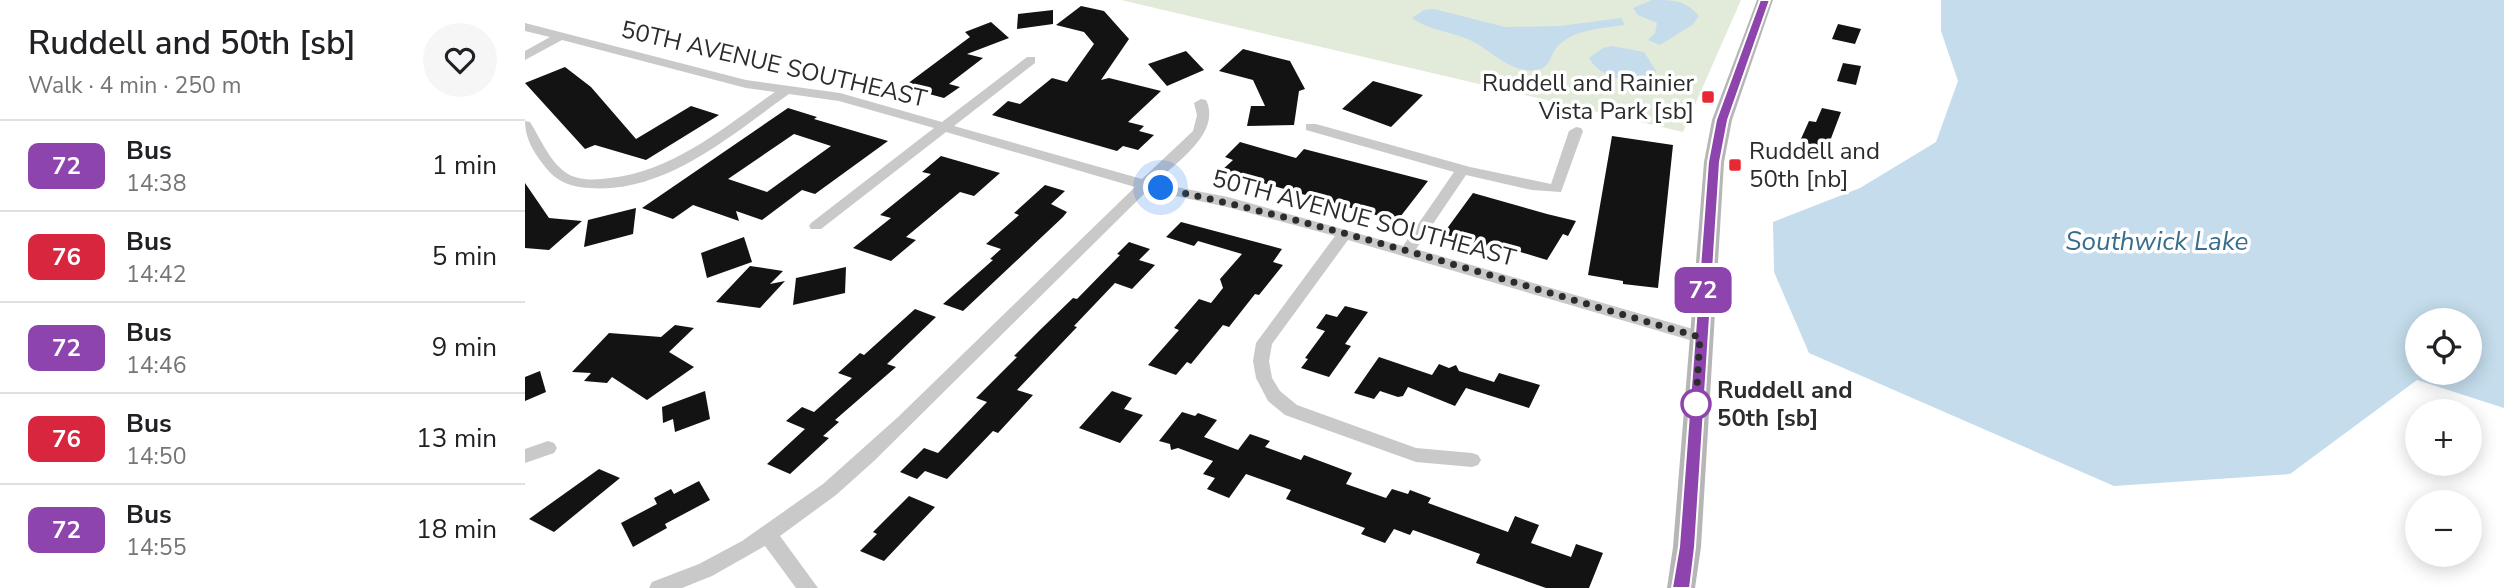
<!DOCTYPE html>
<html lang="en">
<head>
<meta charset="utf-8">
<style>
	:root { --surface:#fff; --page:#f6f6f6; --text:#202124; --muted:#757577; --line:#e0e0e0 }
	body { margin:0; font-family:"Nunito Sans",sans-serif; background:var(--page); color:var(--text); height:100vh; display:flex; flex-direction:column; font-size:26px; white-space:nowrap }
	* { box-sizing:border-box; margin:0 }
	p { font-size:23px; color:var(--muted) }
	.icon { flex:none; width:38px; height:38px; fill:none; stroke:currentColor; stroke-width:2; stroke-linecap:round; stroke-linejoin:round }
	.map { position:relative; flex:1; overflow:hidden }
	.sheet { display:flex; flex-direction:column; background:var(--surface); width:525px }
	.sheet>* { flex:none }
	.badge { padding:0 14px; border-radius:10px; font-size:24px; line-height:46px }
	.tools { position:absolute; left:1880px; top:308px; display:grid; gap:14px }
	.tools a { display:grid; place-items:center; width:77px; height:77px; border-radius:50%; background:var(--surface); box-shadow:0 4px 18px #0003; font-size:35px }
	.you { position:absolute; width:35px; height:35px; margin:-18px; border:5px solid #fff; border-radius:50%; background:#1a73e8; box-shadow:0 0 0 10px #1a73e833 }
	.map>.badge { position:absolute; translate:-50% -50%; box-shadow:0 0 0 4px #fff }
	.round { display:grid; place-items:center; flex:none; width:74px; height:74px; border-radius:37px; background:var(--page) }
	.headline { display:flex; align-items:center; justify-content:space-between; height:119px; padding:0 28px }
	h1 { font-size:33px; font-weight:600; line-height:52px }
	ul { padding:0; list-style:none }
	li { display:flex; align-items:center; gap:21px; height:91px; padding:0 28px; border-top:2px solid var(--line) }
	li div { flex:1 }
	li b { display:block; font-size:26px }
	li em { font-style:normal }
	li .badge { min-width:77px; font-weight:700; text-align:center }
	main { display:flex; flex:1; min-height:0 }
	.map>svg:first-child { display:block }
	.green { fill:#e2ebd9 }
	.water { fill:#c4dceb; fill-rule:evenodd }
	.building { fill:#131313; fill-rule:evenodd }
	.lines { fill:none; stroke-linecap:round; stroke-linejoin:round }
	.street { fill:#c9c9c9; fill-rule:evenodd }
	.secondary { fill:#b6b6b6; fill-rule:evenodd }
	.line { fill:#8e44ad; stroke:#fff; stroke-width:2 }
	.walk { stroke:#2c2c2c; stroke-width:7; stroke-dasharray:0 12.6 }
	.poi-dot { fill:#e92835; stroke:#fff; stroke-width:2.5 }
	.stop-dot { fill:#fff; stroke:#8e44ad; stroke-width:3.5 }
	.labels { text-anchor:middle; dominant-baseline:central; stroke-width:7; stroke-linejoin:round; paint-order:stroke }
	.street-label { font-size:24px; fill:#2c2c2c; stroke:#fff }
	.poi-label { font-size:24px; fill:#2c2c2c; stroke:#fff; text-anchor:end }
	.stop-label { font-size:24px; font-weight:bold; fill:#2c2c2c; stroke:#fff; text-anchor:start }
	.water-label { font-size:26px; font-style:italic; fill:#396d8f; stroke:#fff }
</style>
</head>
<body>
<main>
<section class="sheet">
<div class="headline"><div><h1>Ruddell and 50th [sb]</h1><p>Walk · 4 min · 250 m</p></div><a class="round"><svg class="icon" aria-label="heart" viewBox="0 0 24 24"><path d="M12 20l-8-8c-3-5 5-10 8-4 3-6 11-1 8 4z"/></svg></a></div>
<ul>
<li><span class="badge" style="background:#8e44ad;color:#fff">72</span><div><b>Bus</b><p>14:38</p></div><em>1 min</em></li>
<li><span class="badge" style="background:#d7263d;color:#fff">76</span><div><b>Bus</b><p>14:42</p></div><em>5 min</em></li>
<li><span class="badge" style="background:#8e44ad;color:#fff">72</span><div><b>Bus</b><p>14:46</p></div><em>9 min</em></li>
<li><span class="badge" style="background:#d7263d;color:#fff">76</span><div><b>Bus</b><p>14:50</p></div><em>13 min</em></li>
<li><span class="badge" style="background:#8e44ad;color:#fff">72</span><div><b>Bus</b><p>14:55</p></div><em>18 min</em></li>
</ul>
</section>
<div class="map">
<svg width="1979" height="588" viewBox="0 0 1979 588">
	<rect width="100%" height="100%" fill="#fff"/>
	<!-- green -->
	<path class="green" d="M596 0H1216L1158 132Z"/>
	<!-- water -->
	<g class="water">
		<path d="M1127 0C1147 0 1161 0 1174 16L1167 25 1135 45 1123 40 1130 33 1132 23 1113 15 1108 8Z"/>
		<path d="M1416 0H1979V408L1892 380 1765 474 1589 486 1284 353 1249 272 1248 222 1335 188 1411 142 1433 81 1416 31ZM1944 320V373H1892V320Z"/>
		<path d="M909 9 980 27 1035 26 1096 18 1100 25C1079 28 1050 29 1034 45 1025 53 1027 65 1015 69 990 77 967 51 947 41 929 32 902 30 887 18L899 10Z"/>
		<path d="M1087 46 1119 52 1131 71 1129 78C1107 85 1076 79 1064 58L1078 48Z"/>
	</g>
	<!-- building -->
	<g class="building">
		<path d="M556 6 579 11 604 39 576 80 584 78 636 91 603 122 619 126 614 131 629 135 613 150 598 146 592 151 467 115 483 101 495 104 527 78 542 82 569 44 559 32 531 25Z"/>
		<path d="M528 10V24L492 29 493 14Z"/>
		<path d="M466 22 484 38 442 54 458 58 424 84 435 87 419 98 378 87 445 37 440 32Z"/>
		<path d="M1313 24 1336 29 1330 44 1307 39Z"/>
		<path d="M718 49 765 61 780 89 774 91 769 125 722 126 726 106H740L728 80 694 71Z"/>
		<path d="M661 51 679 70 642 86 623 64Z"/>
		<path d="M1318 63 1336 66 1331 85 1312 81Z"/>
		<path d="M40 67 66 87 111 139 166 106 194 115 121 160 70 145 60 149 0 83Z"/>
		<path d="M848 81 898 95 866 127 817 109Z"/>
		<path d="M263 108 292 117 289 119 363 141 290 194 277 190 237 220 211 211 214 221 168 205 148 219 117 208ZM269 134 306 146 242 192 203 179Z"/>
		<path d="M1297 108 1316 112 1302 149 1275 141 1284 121 1291 122Z"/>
		<path d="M1087 136 1148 145 1133 288 1098 284V281L1063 275Z"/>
		<path d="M715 142 771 158 779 149 903 181 872 221 696 171 708 160 700 157Z"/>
		<path d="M416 156 475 173 449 196 435 192 381 237 391 240 366 261 328 248 366 218 355 215 406 174 397 172Z"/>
		<path d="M0 183 24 218 57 221 24 250 0 248Z"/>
		<path d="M520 185 540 191 526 204 542 212 538 217 438 311 418 304 468 260 465 259 476 249 461 244 494 215 489 213Z"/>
		<path d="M948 193 1022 214 1051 221 1043 236 1038 234 1022 260 979 247 977 250 918 234Z"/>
		<path d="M111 208 108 234 59 247 63 220Z"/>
		<path d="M656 222 757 249 748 262 758 265 734 295 730 294 704 327 698 325 666 364 662 362 651 375 623 365 654 330 649 328 674 299 686 303 698 288 695 279 717 254 673 241 669 246 641 237Z"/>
		<path d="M219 237 227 262 182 278 176 253Z"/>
		<path d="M604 242 625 249 614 260 630 265 607 289 590 283 549 326 552 327 492 390 508 395 473 433 468 431 422 479 400 471 392 479 375 472 399 448 413 453 462 402 451 398 492 357 489 356 515 330 548 298 552 299 595 255 592 254Z"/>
		<path d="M225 266 258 271 245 284 260 281 235 308 191 302Z"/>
		<path d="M321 267 320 293 268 305 271 278Z"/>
		<path d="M820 306 843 312 820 344 826 346 804 377 776 368 783 359 780 358 800 331 791 328 801 314 812 317Z"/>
		<path d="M390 309 411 317 362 364 371 367 310 420 314 422 298 436 304 438 265 474 242 464 280 429 261 421 277 407 289 412 327 378 313 373 335 353 339 355Z"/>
		<path d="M150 325 169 328 144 352 169 367 122 400 87 377 82 383 59 381 66 373 47 372 84 333 136 337Z"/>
		<path d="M854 357 907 375 914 364 924 368 931 365 934 371 969 382 974 373 1015 385 1004 408 941 388 930 406 883 387 878 396 873 397 855 391 849 399 829 393Z"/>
		<path d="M15 371 21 392 0 401V377Z"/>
		<path d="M180 391 185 419 150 432 148 419 138 423 137 407Z"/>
		<path d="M587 391 607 398 599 409 618 415 595 443 554 428Z"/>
		<path d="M657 412 670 416 673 413 692 420 679 437 713 450 725 434 745 441 740 447 776 460 779 455 827 473 821 484 861 498 867 489 883 494 885 490 906 498 903 503 983 532 990 516 1014 525 1006 543 1046 557 1051 544 1078 553 1064 588H1021L951 563 955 554 888 530 885 535 869 529 860 543 836 534 840 528 761 499 766 490 721 474 704 498 682 489 690 478 678 474 688 461 653 448 646 450 645 444 634 441Z"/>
		<path d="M74 469 95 478 29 532 4 519Z"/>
		<path d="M174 481 185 500 140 524 142 528 108 547 96 523 132 504 129 498 146 489 149 494Z"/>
		<path d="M384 496 410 507 359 561 335 551 352 534 348 532Z"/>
	</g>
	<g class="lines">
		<!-- street -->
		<g class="street">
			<path d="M0 23 221 80 315 93 417 122 502 57H510V63L429 126 617 179 668 131 672 115 669 103 676 99 681 100C697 133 651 162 630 183L703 197 878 246 929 172 781 130V124H791L945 167 1026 184 1044 131 1051 127 1056 128 1058 131 1036 192 1007 190 941 175 891 249 1175 331 1181 333 1183 337 1181 341 1175 343 823 240 747 344 744 361 747 378 755 391 772 405 891 448 947 453 953 455 956 460 953 465 947 467 891 462 760 415 743 401 731 378 728 361 731 343 810 236 702 207 623 190 349 461 311 495 255 536 293 588H271L240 546 187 576 157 588H124L127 582 174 564 217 541 298 484 373 417 610 187 421 132 296 229H286L284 226 286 223 409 128 314 101 264 94C206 135 140 194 64 188 47 187 32 182 21 168 10 154 0 140 0 121L5 122C16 139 25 163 43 174 55 181 72 180 85 178 149 171 199 127 250 92L221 88 37 40 0 60V51L25 37 0 31Z"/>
			<path d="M23 441 29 443 32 448 29 453 0 463V449Z"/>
		</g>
		<!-- secondary -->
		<path class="secondary" d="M1232 0H1248L1207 120 1199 162 1176 547 1170 588H1142L1148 547 1179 162 1187 120Z"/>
	</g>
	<!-- line -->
	<path class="line" d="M1235 0H1245L1203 120 1195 162 1170 547 1165 588H1147L1154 547 1183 162 1191 120Z"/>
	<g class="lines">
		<!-- walk -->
		<path class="walk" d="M636 188C818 227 996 286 1175 337L1171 404"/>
	</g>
	<!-- markers -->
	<g class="poi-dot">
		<rect x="1176" y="90" width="14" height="14" rx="3.5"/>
		<rect x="1203" y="158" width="14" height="14" rx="3.5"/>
	</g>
	<circle class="stop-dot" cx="1171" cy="404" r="14"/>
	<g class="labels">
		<!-- street labels -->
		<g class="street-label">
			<text transform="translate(249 64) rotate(13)">50TH AVENUE SOUTHEAST</text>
			<text transform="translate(839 218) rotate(15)">50TH AVENUE SOUTHEAST</text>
		</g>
		<!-- poi labels -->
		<g class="poi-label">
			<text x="1169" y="83">Ruddell and Rainier<tspan x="1169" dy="28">Vista Park [sb]</tspan></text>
			<text x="1224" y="151" text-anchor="start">Ruddell and<tspan x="1224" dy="28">50th [nb]</tspan></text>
		</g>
		<!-- stop labels -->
		<g class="stop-label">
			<text x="1192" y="390">Ruddell and<tspan x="1192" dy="28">50th [sb]</tspan></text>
		</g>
		<!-- water labels -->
		<g class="water-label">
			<text x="1632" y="241">Southwick Lake</text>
		</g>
	</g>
</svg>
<div class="tools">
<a><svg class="icon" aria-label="locate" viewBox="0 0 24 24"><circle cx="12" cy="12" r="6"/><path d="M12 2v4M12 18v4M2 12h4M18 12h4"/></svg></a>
<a>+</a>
<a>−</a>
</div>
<div class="you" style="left:636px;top:188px"></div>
<b class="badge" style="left:1178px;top:290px;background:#8e44ad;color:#fff">72</b>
</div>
</main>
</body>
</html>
